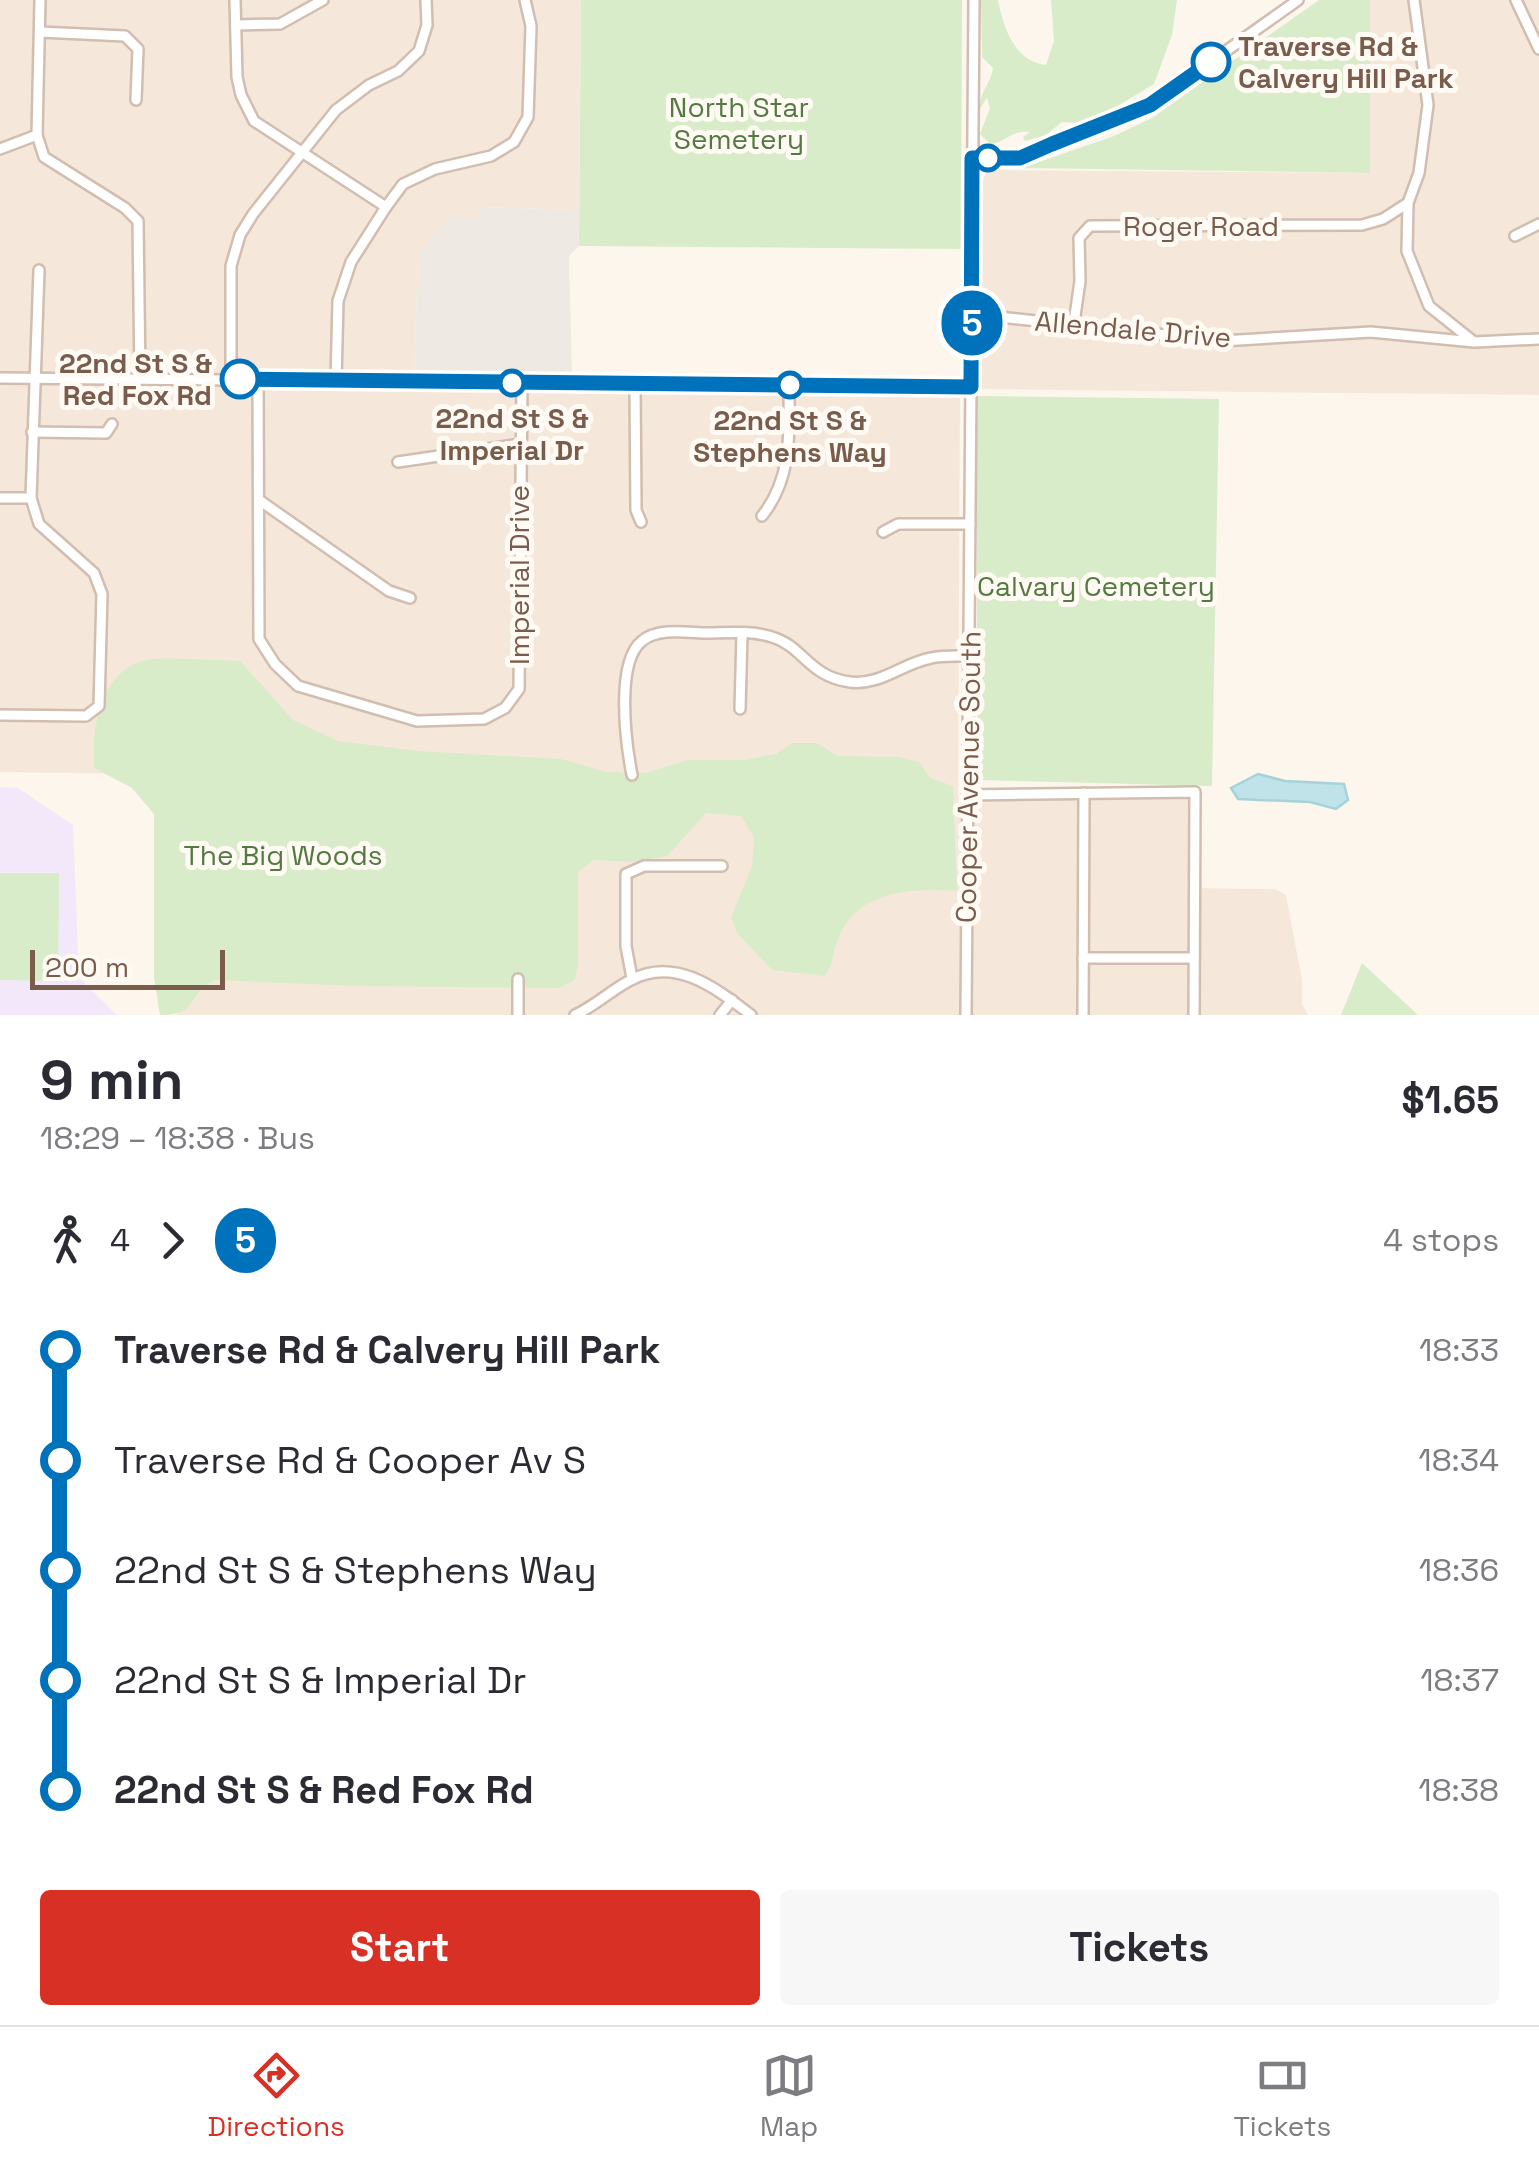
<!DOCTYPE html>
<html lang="en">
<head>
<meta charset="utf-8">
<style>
	:root { --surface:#fff; --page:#f7f7f7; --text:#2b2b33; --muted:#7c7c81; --line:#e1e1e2; --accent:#d93025 }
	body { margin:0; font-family:"Space Grotesk",sans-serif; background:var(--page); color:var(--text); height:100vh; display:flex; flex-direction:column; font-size:38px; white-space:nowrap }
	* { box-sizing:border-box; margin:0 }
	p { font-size:32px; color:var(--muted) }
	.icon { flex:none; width:55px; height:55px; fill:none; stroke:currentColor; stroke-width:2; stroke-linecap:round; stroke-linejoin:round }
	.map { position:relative; height:1015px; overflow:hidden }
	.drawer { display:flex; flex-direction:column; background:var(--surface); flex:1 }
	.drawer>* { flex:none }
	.badge { padding:0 20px; border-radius:32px; font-size:35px; line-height:65px }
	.scale { position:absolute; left:30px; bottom:25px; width:195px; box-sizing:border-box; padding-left:10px; border:5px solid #7a5c4d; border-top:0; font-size:28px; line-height:35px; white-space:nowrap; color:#7a5c4d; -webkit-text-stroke:8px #fffaf3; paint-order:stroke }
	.map>.badge { position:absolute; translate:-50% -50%; box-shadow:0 0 0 5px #fff }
	.legs { display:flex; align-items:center; gap:15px; height:110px; padding:0 40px; font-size:32px }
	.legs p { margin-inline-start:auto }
	.head { display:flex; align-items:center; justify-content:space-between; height:170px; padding:0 40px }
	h1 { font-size:55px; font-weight:800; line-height:75px }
	.button { display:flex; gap:20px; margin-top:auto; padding:20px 40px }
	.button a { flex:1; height:115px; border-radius:10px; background:var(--accent); color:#fff; font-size:40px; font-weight:800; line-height:115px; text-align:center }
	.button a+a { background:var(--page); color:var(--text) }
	ul { padding:0 40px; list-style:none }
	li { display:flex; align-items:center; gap:35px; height:110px; font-size:38px }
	li i { display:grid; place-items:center; width:15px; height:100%; margin:0 12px; background:currentColor }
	li i::after { content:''; width:25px; height:25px; margin:-12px; border:8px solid; border-radius:50%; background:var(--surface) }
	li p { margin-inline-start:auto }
	li:first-child i { background:linear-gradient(#0000 50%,currentColor 0) }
	li:last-child i { background:linear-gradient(currentColor 50%,#0000 0) }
	.dock { display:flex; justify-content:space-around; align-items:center; height:140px; border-top:2px solid var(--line); background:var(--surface); font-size:28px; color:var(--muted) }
	.dock a { display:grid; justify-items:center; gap:5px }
	.dock .selected { color:var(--accent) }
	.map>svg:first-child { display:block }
	.residential { fill:#f5e8da }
	.industrial { fill:#efe9e4 }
	.education { fill:#f3e8fa }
	.green { fill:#d8ecc9 }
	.water { fill:#bfe3e8; stroke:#a5d3da; stroke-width:2.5 }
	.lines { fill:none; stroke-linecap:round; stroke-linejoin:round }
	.minor-casing { stroke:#d1beb0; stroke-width:14 }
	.minor { stroke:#fff; stroke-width:9 }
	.line-1-casing { stroke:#fff; stroke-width:22 }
	.line-1 { stroke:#0072bc; stroke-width:15 }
	.stop-1-dot { fill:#fff; stroke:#0072bc; stroke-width:5 }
	.labels { text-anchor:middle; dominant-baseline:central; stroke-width:10; stroke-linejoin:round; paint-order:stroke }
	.stop-label { font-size:28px; font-weight:bold; fill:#7a5c4d; stroke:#fffaf3 }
	.park-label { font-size:28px; fill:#537a41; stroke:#fffaf3 }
	.street-label { font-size:28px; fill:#7a5c4d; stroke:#fffaf3 }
</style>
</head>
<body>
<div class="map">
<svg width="1539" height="1015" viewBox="0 0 1539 1015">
	<rect width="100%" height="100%" fill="#fdf6ec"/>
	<!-- residential -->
	<g class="residential">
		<path d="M0 0H581L579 210 480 207 479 218 418 259 414 377 0 372Z"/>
		<path d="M1370 0H1539V395L976 389 982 183 987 170 1369 173Z"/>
		<path d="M0 383 908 391 960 396 958 796H1164L1187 799 1191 808 1189 888 1275 889 1286 895 1302 980V1004L1308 1015H176L206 978 332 967 130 774 0 772Z"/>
	</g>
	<!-- industrial -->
	<path class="industrial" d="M479 207 579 210V246L569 256 572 377H414L418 259 431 236 455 216 479 218Z"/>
	<!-- education -->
	<path class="education" d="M0 787 18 788 73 825 79 978 117 1015H0Z"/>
	<!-- green -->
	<g class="green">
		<path d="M581 0H962L961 249 579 246Z"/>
		<path d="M981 0H998C1003 26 1014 62 1046 65L1054 41 1051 0H1177L1172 35 1154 84 1096 119 1083 123 1062 122 1046 135 1025 141 1023 137 1030 132C1009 130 1006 143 990 144L980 134 990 108 987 98 980 108C980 90 991 84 993 68L982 57Z"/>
		<path d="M1319 0H1370V173L1022 168 1114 136 1152 118Z"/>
		<path d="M977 396 1219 399 1212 786 977 780Z"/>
		<path d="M190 659 240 661 293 720 338 741 417 751 561 759 607 772 645 773 688 760H745L776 754 792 743H816L838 756 899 757 919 762 930 778 953 786 957 891C912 888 857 890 838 939 832 953 834 963 825 976L772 970 737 933 731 917 752 866 754 837 741 816 706 813 667 856 633 862 593 860 578 872V963L575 980 559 988 359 986 215 980C185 994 201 1015 160 1015L154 978V814L132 788 94 768C92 730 98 675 142 661 156 657 175 659 190 659Z"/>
		<path d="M0 873H59L58 981 0 980Z"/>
		<path d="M1362 963 1418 1015H1341Z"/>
	</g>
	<!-- water -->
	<path class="water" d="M1258 774 1285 781 1344 784 1348 800 1336 809 1310 802 1238 799 1231 788Z"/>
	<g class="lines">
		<!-- minor casing -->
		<g class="minor-casing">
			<g id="minor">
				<path d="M40 0 37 135 44 157 125 208 138 221 140 379"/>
				<path d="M235 0 237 77 241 95 254 121 386 207"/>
				<path d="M1414 0 1428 105 1419 173 1408 203 1407 251 1429 306 1474 342 1539 339"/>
				<path d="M1516 0 1539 49"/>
				<path d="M236 25 280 24 323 0"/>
				<path d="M40 32 125 36 138 49 136 100"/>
				<path d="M0 149 37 135"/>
				<path d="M972 158H1020L1150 105 1298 0"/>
				<path d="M1515 236 1539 224"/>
				<path d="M972 314 1222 341 1371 332 1474 342"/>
				<path d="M1074 323 1080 281 1079 238 1090 226 1362 225 1383 219 1408 203"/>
				<path d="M0 378 971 387"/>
				<path d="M231 378V266L240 235 253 214 336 110 369 85 398 71 419 51 427 25 426 0"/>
				<path d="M258 380 259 639 275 664 298 686 417 721 484 719 505 708 519 689 522 383"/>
				<path d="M336 381 338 301 351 262 386 207 403 184 435 169 491 156 514 142 528 117 531 26 525 0"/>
				<path d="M635 384 636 510 641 522"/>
				<path d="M32 432 106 433 112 424"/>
				<path d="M398 462 520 444"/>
				<path d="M0 498H31"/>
				<path d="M259 500 389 591 410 598"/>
				<path d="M762 516C793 477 789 433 789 385"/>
				<path d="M883 532 898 524H970"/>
				<path d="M740 709 742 634"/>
				<path d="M0 715 86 716 99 706 102 594 94 573 39 524 31 498 39 270"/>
				<path d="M632 775C626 744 615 662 642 641 657 628 684 632 702 633 724 633 750 630 772 637 803 646 809 677 850 682 880 686 903 663 931 658 943 655 957 656 969 656"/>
				<path d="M968 795 1195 792 1194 1015"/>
				<path d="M1083 958H1194"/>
				<path d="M632 978 626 946V874L644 866H722"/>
				<path d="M518 979V1015"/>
				<path d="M575 1015C595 1006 610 991 629 981 675 955 717 989 751 1015"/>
				<path d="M720 1015 732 1000"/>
				<path d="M966 1015 974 0"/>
				<path d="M1083 1015 1084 793"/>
			</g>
		</g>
		<!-- minor -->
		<use href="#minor" class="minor"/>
	</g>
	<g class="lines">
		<!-- line-1 casing -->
		<g class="line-1-casing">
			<path id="line-1" d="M240 379 971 387 972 158H1020L1052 144 1150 105 1211 62"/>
		</g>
		<!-- line-1 -->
		<use href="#line-1" class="line-1"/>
	</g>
	<!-- markers -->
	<g class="stop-1-dot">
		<circle cx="1211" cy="62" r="18"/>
		<circle cx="988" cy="158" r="12"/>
		<circle cx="240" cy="379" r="18"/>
		<circle cx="512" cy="383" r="12"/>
		<circle cx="790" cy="385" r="12"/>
	</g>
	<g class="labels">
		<!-- stop labels -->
		<g class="stop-label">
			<text x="1238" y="46" text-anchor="start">Traverse Rd &amp;<tspan x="1238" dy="32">Calvery Hill Park</tspan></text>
			<text x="212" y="363" text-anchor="end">22nd St S &amp;<tspan x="212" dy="32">Red Fox Rd</tspan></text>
			<text x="512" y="418">22nd St S &amp;<tspan x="512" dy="32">Imperial Dr</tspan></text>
			<text x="790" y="420">22nd St S &amp;<tspan x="790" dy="32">Stephens Way</tspan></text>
		</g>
		<!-- park labels -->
		<g class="park-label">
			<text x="739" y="107">North Star<tspan x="739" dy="32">Semetery</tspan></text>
			<text x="1096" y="586">Calvary Cemetery</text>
			<text x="283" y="855">The Big Woods</text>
		</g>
		<!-- street labels -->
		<g class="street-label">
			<text x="1201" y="226">Roger Road</text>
			<text transform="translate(1133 329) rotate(5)">Allendale Drive</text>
			<text transform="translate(519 575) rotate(-90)">Imperial Drive</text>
			<text transform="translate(968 777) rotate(-89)">Cooper Avenue South</text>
		</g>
	</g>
</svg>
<div class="scale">200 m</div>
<b class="badge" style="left:972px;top:323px;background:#0072bc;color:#fff">5</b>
</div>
<section class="drawer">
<div class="head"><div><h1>9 min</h1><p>18:29 – 18:38 · Bus</p></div><b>$1.65</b></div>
<div class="legs"><svg class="icon" aria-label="walk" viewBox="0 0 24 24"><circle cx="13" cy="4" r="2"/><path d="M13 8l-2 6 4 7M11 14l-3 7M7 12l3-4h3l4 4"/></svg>4<svg class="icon" aria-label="forward" viewBox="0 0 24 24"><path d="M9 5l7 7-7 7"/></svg><b class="badge" style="background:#0072bc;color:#fff">5</b><p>4 stops</p></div>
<ul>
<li><i style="color:#0072bc"></i><b>Traverse Rd &amp; Calvery Hill Park</b><p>18:33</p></li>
<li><i style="color:#0072bc"></i><span>Traverse Rd &amp; Cooper Av S</span><p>18:34</p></li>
<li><i style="color:#0072bc"></i><span>22nd St S &amp; Stephens Way</span><p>18:36</p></li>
<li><i style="color:#0072bc"></i><span>22nd St S &amp; Imperial Dr</span><p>18:37</p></li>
<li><i style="color:#0072bc"></i><b>22nd St S &amp; Red Fox Rd</b><p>18:38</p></li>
</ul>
<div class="button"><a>Start</a><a>Tickets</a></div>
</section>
<nav class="dock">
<a class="selected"><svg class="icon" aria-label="directions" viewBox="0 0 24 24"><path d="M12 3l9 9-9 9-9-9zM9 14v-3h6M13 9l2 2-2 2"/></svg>Directions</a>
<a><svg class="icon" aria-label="map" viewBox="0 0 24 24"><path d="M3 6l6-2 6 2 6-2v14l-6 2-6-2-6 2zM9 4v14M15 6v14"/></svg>Map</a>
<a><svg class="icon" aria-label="tickets" viewBox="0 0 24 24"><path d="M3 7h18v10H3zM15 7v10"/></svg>Tickets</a>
</nav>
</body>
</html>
